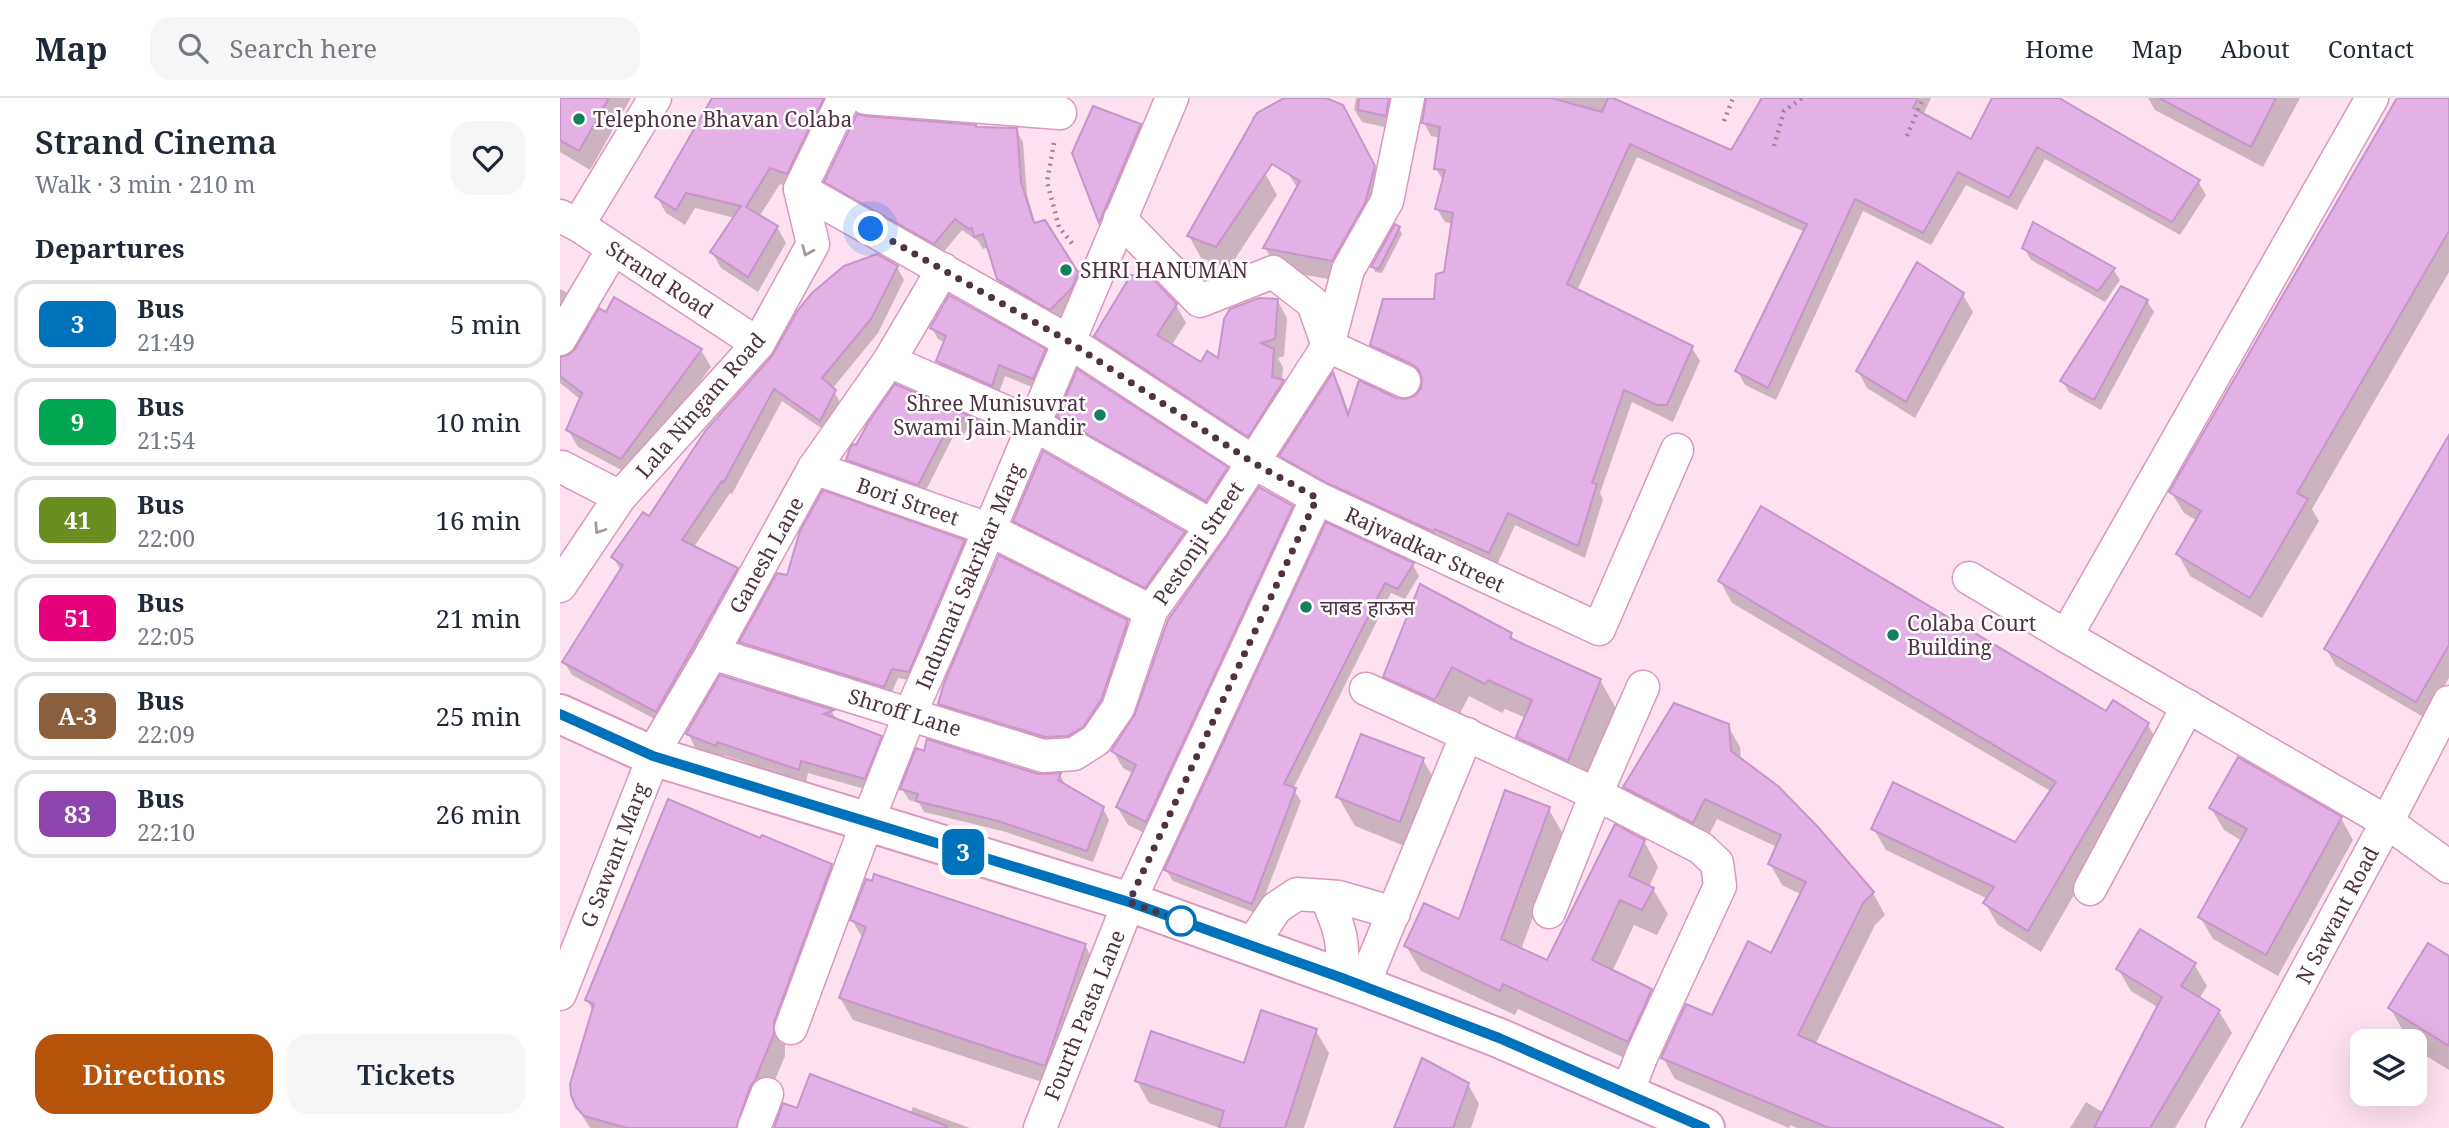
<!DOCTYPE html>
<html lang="en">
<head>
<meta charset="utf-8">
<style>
	:root { --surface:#fff; --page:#f6f6f7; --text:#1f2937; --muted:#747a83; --line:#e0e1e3; --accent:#b45309 }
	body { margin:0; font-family:"Noto Serif","Noto Sans Devanagari",serif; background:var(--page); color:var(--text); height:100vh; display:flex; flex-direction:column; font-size:26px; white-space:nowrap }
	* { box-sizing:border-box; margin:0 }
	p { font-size:23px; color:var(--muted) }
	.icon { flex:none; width:38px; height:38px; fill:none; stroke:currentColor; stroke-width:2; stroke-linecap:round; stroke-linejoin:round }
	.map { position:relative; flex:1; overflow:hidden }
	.drawer { display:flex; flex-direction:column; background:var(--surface); width:560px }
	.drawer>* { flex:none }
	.badge { padding:0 14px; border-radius:10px; font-size:24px; line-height:46px }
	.fabs { position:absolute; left:1790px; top:931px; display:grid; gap:14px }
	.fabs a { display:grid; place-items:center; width:77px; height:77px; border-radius:14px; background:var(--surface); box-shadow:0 7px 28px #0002; font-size:35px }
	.you { position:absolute; width:35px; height:35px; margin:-18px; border:5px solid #fff; border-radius:50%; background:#1a73e8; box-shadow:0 0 0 10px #1a73e833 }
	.map>.badge { position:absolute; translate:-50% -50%; box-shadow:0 0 0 4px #fff }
	h2 { padding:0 35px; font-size:26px; line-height:63px }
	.round { display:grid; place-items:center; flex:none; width:74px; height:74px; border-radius:21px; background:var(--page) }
	.summary { display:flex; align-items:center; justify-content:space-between; height:119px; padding:0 35px }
	h1 { font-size:33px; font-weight:600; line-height:52px }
	.cta { display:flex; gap:14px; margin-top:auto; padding:14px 35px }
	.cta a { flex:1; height:80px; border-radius:21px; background:var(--accent); color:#fff; font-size:28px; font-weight:600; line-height:80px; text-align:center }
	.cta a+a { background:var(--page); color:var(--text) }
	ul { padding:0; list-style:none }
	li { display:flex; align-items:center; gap:21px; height:88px; margin:0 14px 10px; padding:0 21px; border:4px solid var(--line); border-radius:21px }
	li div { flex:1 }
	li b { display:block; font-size:26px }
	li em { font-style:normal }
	li .badge { min-width:77px; font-weight:700; text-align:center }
	header { display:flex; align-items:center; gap:42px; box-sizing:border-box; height:98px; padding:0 35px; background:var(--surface); border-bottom:2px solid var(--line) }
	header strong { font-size:33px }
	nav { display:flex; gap:38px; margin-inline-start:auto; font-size:24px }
	.search { width:490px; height:63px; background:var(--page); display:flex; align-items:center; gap:18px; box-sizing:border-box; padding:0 24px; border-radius:21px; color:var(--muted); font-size:26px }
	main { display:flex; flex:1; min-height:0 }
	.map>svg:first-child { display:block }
	.shadow { fill:#0003 }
	.building { fill:#e4b1e7; stroke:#c795ca; stroke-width:2 }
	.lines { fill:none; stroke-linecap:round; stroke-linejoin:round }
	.minor-casing { stroke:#db98be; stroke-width:35 }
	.major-casing { stroke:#db98be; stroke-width:42 }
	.path { stroke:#a28595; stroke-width:4.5; stroke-dasharray:2 5; stroke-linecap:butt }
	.minor { stroke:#fff; stroke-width:32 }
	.major { stroke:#fff; stroke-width:38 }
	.oneway { stroke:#a799a1 }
	.line-casing { stroke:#fff; stroke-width:16 }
	.line { stroke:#0072bc; stroke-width:10 }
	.walk { stroke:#4f3343; stroke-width:7; stroke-dasharray:0 12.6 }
	.poi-dot { fill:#13805d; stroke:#fff; stroke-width:2.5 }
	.stop-dot { fill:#fff; stroke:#0072bc; stroke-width:3.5 }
	.labels { text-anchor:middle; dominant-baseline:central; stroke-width:5; stroke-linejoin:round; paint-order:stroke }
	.poi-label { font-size:21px; fill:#4f3343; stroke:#fff; text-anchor:start }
	.street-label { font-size:21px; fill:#4f3343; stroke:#fff }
</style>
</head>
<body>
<header>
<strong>Map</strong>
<div class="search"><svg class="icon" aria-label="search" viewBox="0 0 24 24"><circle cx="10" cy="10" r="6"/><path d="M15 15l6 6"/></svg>Search here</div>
<nav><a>Home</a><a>Map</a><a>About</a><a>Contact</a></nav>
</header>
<main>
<section class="drawer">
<div class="summary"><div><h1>Strand Cinema</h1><p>Walk · 3 min · 210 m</p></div><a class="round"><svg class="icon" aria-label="heart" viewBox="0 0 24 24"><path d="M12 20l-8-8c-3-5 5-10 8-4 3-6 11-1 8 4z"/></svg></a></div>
<h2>Departures</h2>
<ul>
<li><span class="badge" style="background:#0072bc;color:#fff">3</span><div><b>Bus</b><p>21:49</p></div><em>5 min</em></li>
<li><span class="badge" style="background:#00a651;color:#fff">9</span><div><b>Bus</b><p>21:54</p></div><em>10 min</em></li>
<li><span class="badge" style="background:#6b8e23;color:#fff">41</span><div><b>Bus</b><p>22:00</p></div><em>16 min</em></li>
<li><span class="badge" style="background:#e6007e;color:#fff">51</span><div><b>Bus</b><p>22:05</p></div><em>21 min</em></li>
<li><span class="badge" style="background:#8b5e3c;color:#fff">A-3</span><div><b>Bus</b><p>22:09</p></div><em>25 min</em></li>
<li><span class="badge" style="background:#8e44ad;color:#fff">83</span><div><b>Bus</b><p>22:10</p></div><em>26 min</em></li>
</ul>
<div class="cta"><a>Directions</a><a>Tickets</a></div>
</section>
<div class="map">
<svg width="1889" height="1030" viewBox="0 0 1889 1030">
	<rect width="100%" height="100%" fill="#fee1f0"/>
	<!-- shadow -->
	<g class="shadow">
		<path d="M0 0H71L30 72 0 54Z"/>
		<path d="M154 0H270L236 92 220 86 199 119 217 129 226 145 198 194 161 170 152 154 175 120 135 110 125 127 106 115 97 99Z"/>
		<path d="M727 0H761L795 31 827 92 785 184 718 172 705 150 738 91 692 19Z"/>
		<path d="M796 0H844L833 31 802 24 794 11Z"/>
		<path d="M867 0H1048L1172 54 1189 26 1200 0H1371L1363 17 1412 43 1434 0H1495L1638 83 1646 97 1620 137 1485 61 1457 112 1406 87 1371 147 1303 113 1216 302 1185 287 1177 273 1245 134 1077 59 1017 193 1132 250 1140 263 1113 324 1072 304 1040 395 1043 401 1025 460 955 427 937 467 729 371 721 358 773 277 780 289 790 318 836 301 845 303 855 300 862 292 864 282 819 260 811 247 875 203 886 175 893 126 885 124 877 111 884 84 876 71 880 40 871 38 864 25Z"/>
		<path d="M1588 0H1740L1703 69 1595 12Z"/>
		<path d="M1839 0H1889V174L1752 411 1759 423 1702 520 1630 478 1618 456 1637 423 1624 415 1611 394Z"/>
		<path d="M580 28 597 57 557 152 541 124 514 55Z"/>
		<path d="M417 31 456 32 463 44 467 97 476 127 517 175 524 188 518 202 498 223 446 194 438 181 429 149 423 151 418 143 402 132 381 157 273 96 266 83Z"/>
		<path d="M705 75 717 97 669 170 641 160 629 138Z"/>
		<path d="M839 130 842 136 822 175 815 174 813 169Z"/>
		<path d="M1464 150 1553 171 1560 182 1545 204 1471 162Z"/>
		<path d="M337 169 344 182 318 235 272 291 282 307 268 335 222 303 172 396 170 395 134 449 177 471 185 484 104 626 12 577 4 564 61 473 53 459 90 420 147 333Z"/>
		<path d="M0 191 6 194 16 211 0 237Z"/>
		<path d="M1403 197 1413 214 1355 320 1307 290 1298 273Z"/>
		<path d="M717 202 727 220 724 258 718 260 723 270 722 283 733 301 698 355 546 256 536 238 616 207 626 225 611 248 641 267 659 263Z"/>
		<path d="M1587 203 1594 214 1541 312 1509 294 1502 283Z"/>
		<path d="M372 230 484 253 491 264 479 292 445 278 438 298 384 275 378 263 386 245 378 241Z"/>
		<path d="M141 252 151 269 71 377 18 349 8 332 21 302 0 285V261L11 258Z"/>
		<path d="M336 288 418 324 423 333 408 329 403 338 395 335 364 396 294 371 288 362Z"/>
		<path d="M499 318 667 371 673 382 653 414 506 330Z"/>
		<path d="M1889 341V580L1865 620 1776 568 1766 551Z"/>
		<path d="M732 409 742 426 596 741 568 727 557 709 574 676 563 670 553 653Z"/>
		<path d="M455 423 624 435 630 445 591 499 461 433Z"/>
		<path d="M767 427 853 467 859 478 845 501 831 495 733 691 741 703 698 816 613 783 606 772Z"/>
		<path d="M404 444 410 454 354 583 338 580 330 599 187 554 181 544 228 479Z"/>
		<path d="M1160 483 1546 615 1588 627 1600 648 1481 854 1438 827 1425 805 1428 801 1326 752 1313 730 1456 747 1492 694 1172 505Z"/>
		<path d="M567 524 576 539 549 617 517 652 388 621 380 606Z"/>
		<path d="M951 536 954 543 1040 582 1057 612 1025 692 975 669 958 639 966 620 945 611 942 615 909 598 892 631 842 608 825 579Z"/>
		<path d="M161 579 272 614 278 623 321 639 328 652 312 693 248 675 246 685 164 657 163 660 135 649 128 636Z"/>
		<path d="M1168 628 1180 649 1181 662 1257 731 1313 795 1325 817 1315 827 1255 947 1419 1030H1237L1230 1027 1229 1030 1115 981 1103 960 1153 919 1212 857 1242 797 1222 787 1210 766 1217 749 1157 721 1145 745 1077 710 1065 689Z"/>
		<path d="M863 662 880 691 857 753 795 728 778 699Z"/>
		<path d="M477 677H500L506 688 543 710 549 722 533 764 446 734 364 714 359 705 349 702 342 691Z"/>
		<path d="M988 710 1003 736 961 852 988 865 1084 743 1098 769 1089 789 1093 791 1108 816 1097 837 1074 827 1052 874 1091 893 1106 918 1082 968 958 911 955 917 861 873 846 848 900 823Z"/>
		<path d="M1651 710 1781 720 1793 742 1718 878 1653 841 1640 819 1682 743 1664 732Z"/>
		<path d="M201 742 271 768 283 789 225 946V958L195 1030H30L17 1009 33 913 27 902Z"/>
		<path d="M292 822 525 847 537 869 497 989 293 922 280 900 303 841Z"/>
		<path d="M1889 860V972L1855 951V943H1849L1830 910Z"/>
		<path d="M1634 866 1647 888 1639 901 1659 913 1672 935 1615 1030H1510L1526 1004 1544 1015 1599 910 1571 893 1558 871Z"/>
		<path d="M756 933 769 955 744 1030H660L589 1005 577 983 685 967Z"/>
		<path d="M908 986 919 1006 911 1030H836Z"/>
		<path d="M353 1009 410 1030H216L238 1012 350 1016Z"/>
	</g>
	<!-- building -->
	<g class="building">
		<path d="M0 0H49L19 53 0 42Z"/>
		<path d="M152 0H264L227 76 210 70 186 109 218 128 188 179 150 154 181 108 126 95 116 112 95 99Z"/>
		<path d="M724 0H766L783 7 815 68 805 105 772 163 703 150 740 83 712 66 656 149 627 138 697 15Z"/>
		<path d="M799 0H829L826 18 798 12Z"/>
		<path d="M866 0H991L1042 14 1048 0H1053L1171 52 1202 0H1358L1353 10 1411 41 1432 0H1499L1640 82 1612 124 1477 49 1449 100 1398 74 1363 135 1295 101 1208 290 1175 273 1247 126 1070 46 1007 186 1133 248 1107 307H1097L1064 292 1032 385 1037 386 1018 448 948 415 929 455 875 431 874 434 765 384 719 358 773 274 788 317 799 282 836 300 845 301 855 298 861 290 862 281 859 272 852 266 810 247 823 201H874L876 176 884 174 893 115 875 111 885 72 874 71 880 29 862 25Z"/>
		<path d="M1599 0H1716L1691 49Z"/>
		<path d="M1837 0H1889V133L1737 395 1748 401 1690 500 1616 456 1641 413 1609 394Z"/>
		<path d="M533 8 581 26 539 125 512 55Z"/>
		<path d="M297 16 305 18 416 27V29L457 30 461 84 474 125 485 122 518 174 512 190 490 212 437 181 423 136 414 139 412 130 409 131 395 121 374 146 264 84Z"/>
		<path d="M1473 124 1555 170 1538 193 1462 150Z"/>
		<path d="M835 126 840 129 819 171 811 169Z"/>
		<path d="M317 156 338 168 311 221 262 280 276 292 260 323 214 291 164 384 162 383 122 442 178 470 96 614 2 564 63 467 51 459 83 414 89 418 146 332 212 258 238 212 252 195 284 168Z"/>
		<path d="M1357 164 1404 195 1346 304 1296 273Z"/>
		<path d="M571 177 594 182 617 206 597 237 641 264 647 253 658 260 664 221 670 211 699 200 718 201 715 241 701 245 714 251 712 279 724 282 688 339 534 238Z"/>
		<path d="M1561 188 1588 202 1534 302 1500 283Z"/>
		<path d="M389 197 486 251 473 281 439 267 432 288 376 263 386 238 370 230Z"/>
		<path d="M54 199 142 251 61 361 6 332 22 295 0 278V259L8 257 15 251 39 210 46 214Z"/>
		<path d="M517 271 668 369 646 403 497 319Z"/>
		<path d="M335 286 419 322 417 327 403 320 397 330 390 326 358 387 286 362 290 350 293 346 296 347 308 325Z"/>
		<path d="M1889 337V547L1856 604 1764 551Z"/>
		<path d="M483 353 625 434 585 490 453 423Z"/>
		<path d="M699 389 733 408 586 724 556 709 576 667 551 653 575 616 608 522 667 438Z"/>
		<path d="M263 392 405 442 349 574 332 571 324 589 179 544 217 475 227 477 240 433Z"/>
		<path d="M1201 408 1546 613 1553 602 1589 625 1468 833 1423 805 1434 789 1311 731 1333 684 1455 744 1496 684 1158 483Z"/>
		<path d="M766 424 854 465 838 491 825 485 724 686 736 690 692 806 604 772Z"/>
		<path d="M439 457 568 522 541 602 523 629 508 638 485 639 378 606 384 585Z"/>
		<path d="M860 486 952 535 950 540 1041 581 1008 663 956 639 972 602 928 582 925 586 892 569 875 602 823 579Z"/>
		<path d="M160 577 274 612 264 616 322 638 305 681 241 663 239 672 157 644 156 648 126 636Z"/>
		<path d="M1114 605 1169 626 1171 653 1218 688 1258 729 1314 794 1303 805 1238 937 1444 1030H1269L1101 960 1126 906 1152 917 1188 843 1211 855 1246 784 1208 766 1221 737 1145 701 1133 725 1063 689Z"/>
		<path d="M801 636 864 660 840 724 776 699Z"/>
		<path d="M367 641 478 676 501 675 498 682 544 709 527 753 438 723 356 703 358 696 340 691 356 650 364 653Z"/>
		<path d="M1678 659 1782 719 1706 857 1638 819 1687 731 1649 710Z"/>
		<path d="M945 692 990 709 941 841 987 862 1055 726 1085 742 1069 778 1094 790 1082 812 1060 802 1032 862 1092 891 1068 944 943 886 940 893 844 848 864 805 899 821Z"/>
		<path d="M108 701 200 740 202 737 272 766 214 924V936L195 982 190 989 176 1030H67L24 1018 16 1009 11 997 10 986 34 906 25 902Z"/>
		<path d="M314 776 526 846 485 968 279 900 306 829 290 822 306 781 312 783Z"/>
		<path d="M1580 831 1636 865 1621 888 1660 912 1590 1030H1534L1602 899 1556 871Z"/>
		<path d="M1868 845 1889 858V948L1828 910Z"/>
		<path d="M701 912 757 931 725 1030H659L664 1013 575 983 591 933 684 965Z"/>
		<path d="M862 960 909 985 893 1030H834Z"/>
		<path d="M250 976 387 1028 386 1030H214L223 1005 237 1010Z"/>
	</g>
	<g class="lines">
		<!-- minor casing -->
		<g class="minor-casing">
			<g id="minor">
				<path d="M306 0 500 15"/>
				<path d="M1812 0 1506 538 1827 724 1889 769"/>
				<path d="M240 91 508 243 693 364 757 400 1039 531 1117 352"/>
				<path d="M0 118 18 127 198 246"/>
				<path d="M560 121 640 203 713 174 753 205 768 248 844 283"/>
				<path d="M18 127 95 0"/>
				<path d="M0 241 53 151"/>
				<path d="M329 263 473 326 652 428"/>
				<path d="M2 369 60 399"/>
				<path d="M254 370 428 431 591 513"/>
				<path d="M1409 480 1506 538"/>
				<path d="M0 488 60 399 198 246 253 146 240 91 284 0"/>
				<path d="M152 555 483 658 514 656 536 642 558 610 591 513 652 428 768 248 788 172 827 103 848 0"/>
				<path d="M806 591 1036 696 1141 750 1157 765 1160 788 1082 957 1067 995"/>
				<path d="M1530 791 1628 608"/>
				<path d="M766 799C781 831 784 845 782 880"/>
				<path d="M989 814 1036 696 1083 589"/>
				<path d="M691 848 716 810 737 796 779 799 834 815"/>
				<path d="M803 888 907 636"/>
				<path d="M0 896 99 645 152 555 254 370 329 263 383 171"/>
				<path d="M231 930 307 725 350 616 381 546 612 0"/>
				<path d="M194 1030 207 996"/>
				<path d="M480 1030 569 804 757 400"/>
				<path d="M1662 1030 1827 724 1889 604"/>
			</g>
		</g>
		<!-- major casing -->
		<g class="major-casing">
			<path id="major" d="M0 616 93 658 569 804 803 888 939 940 1145 1030"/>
		</g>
		<!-- path -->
		<g class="path">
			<path d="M1164 23 1173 0"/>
			<path d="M1347 38 1363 0"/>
			<path d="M494 45 487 84 499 129 514 148"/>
			<path d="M1214 48 1224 13 1242 0"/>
		</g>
		<!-- minor -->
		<use href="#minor" class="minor"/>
		<!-- major -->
		<use href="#major" class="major"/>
	</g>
	<!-- one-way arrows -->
	<defs><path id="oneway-chevron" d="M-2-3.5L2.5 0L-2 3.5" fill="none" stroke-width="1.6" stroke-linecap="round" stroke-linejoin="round" transform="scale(1.75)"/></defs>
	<g class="oneway">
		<use href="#oneway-chevron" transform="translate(247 153) rotate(113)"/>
		<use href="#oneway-chevron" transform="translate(39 431) rotate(124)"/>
	</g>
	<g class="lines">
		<!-- line casing -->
		<g class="line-casing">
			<path id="line" d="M0 616 93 658 569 804 782 880 939 940 1145 1030"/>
		</g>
		<!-- line -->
		<use href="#line" class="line"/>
		<!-- walk -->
		<path class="walk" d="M311 131 508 243 692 364 757 400 569 804 621 823"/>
	</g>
	<!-- markers -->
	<g class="poi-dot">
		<circle cx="19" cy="21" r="7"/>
		<circle cx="506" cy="172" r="7"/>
		<circle cx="540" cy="317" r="7"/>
		<circle cx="746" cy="509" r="7"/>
		<circle cx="1333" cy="537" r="7"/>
	</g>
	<circle class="stop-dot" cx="621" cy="823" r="14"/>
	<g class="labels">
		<!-- poi labels -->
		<g class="poi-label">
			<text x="33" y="21">Telephone Bhavan Colaba</text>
			<text x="520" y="172">SHRI HANUMAN</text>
			<text x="526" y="305" text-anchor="end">Shree Munisuvrat<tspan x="526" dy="24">Swami Jain Mandir</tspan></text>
			<text x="760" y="509">चाबड हाऊस</text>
			<text x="1347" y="525">Colaba Court<tspan x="1347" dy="24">Building</tspan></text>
		</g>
		<!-- street labels -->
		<g class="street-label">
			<text transform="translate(100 181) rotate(33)">Strand Road</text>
			<text transform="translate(140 307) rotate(-49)">Lala Ningam Road</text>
			<text transform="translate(348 403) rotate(19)">Bori Street</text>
			<text transform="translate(638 445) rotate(-56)">Pestonji Street</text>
			<text transform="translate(865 451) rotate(25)">Rajwadkar Street</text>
			<text transform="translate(206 457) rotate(-61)">Ganesh Lane</text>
			<text transform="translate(409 478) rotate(-67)">Indumati Sakrikar Marg</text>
			<text transform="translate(345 614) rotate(17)">Shroff Lane</text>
			<text transform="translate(54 757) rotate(-69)">G Sawant Marg</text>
			<text transform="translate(1777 817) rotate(-62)">N Sawant Road</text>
			<text transform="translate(524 917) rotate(-68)">Fourth Pasta Lane</text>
		</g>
	</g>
</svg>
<div class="fabs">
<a><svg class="icon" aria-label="layers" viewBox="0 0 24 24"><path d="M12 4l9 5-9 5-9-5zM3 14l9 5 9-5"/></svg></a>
</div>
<div class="you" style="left:311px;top:131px"></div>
<b class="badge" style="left:403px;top:754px;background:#0072bc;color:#fff">3</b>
</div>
</main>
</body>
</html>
